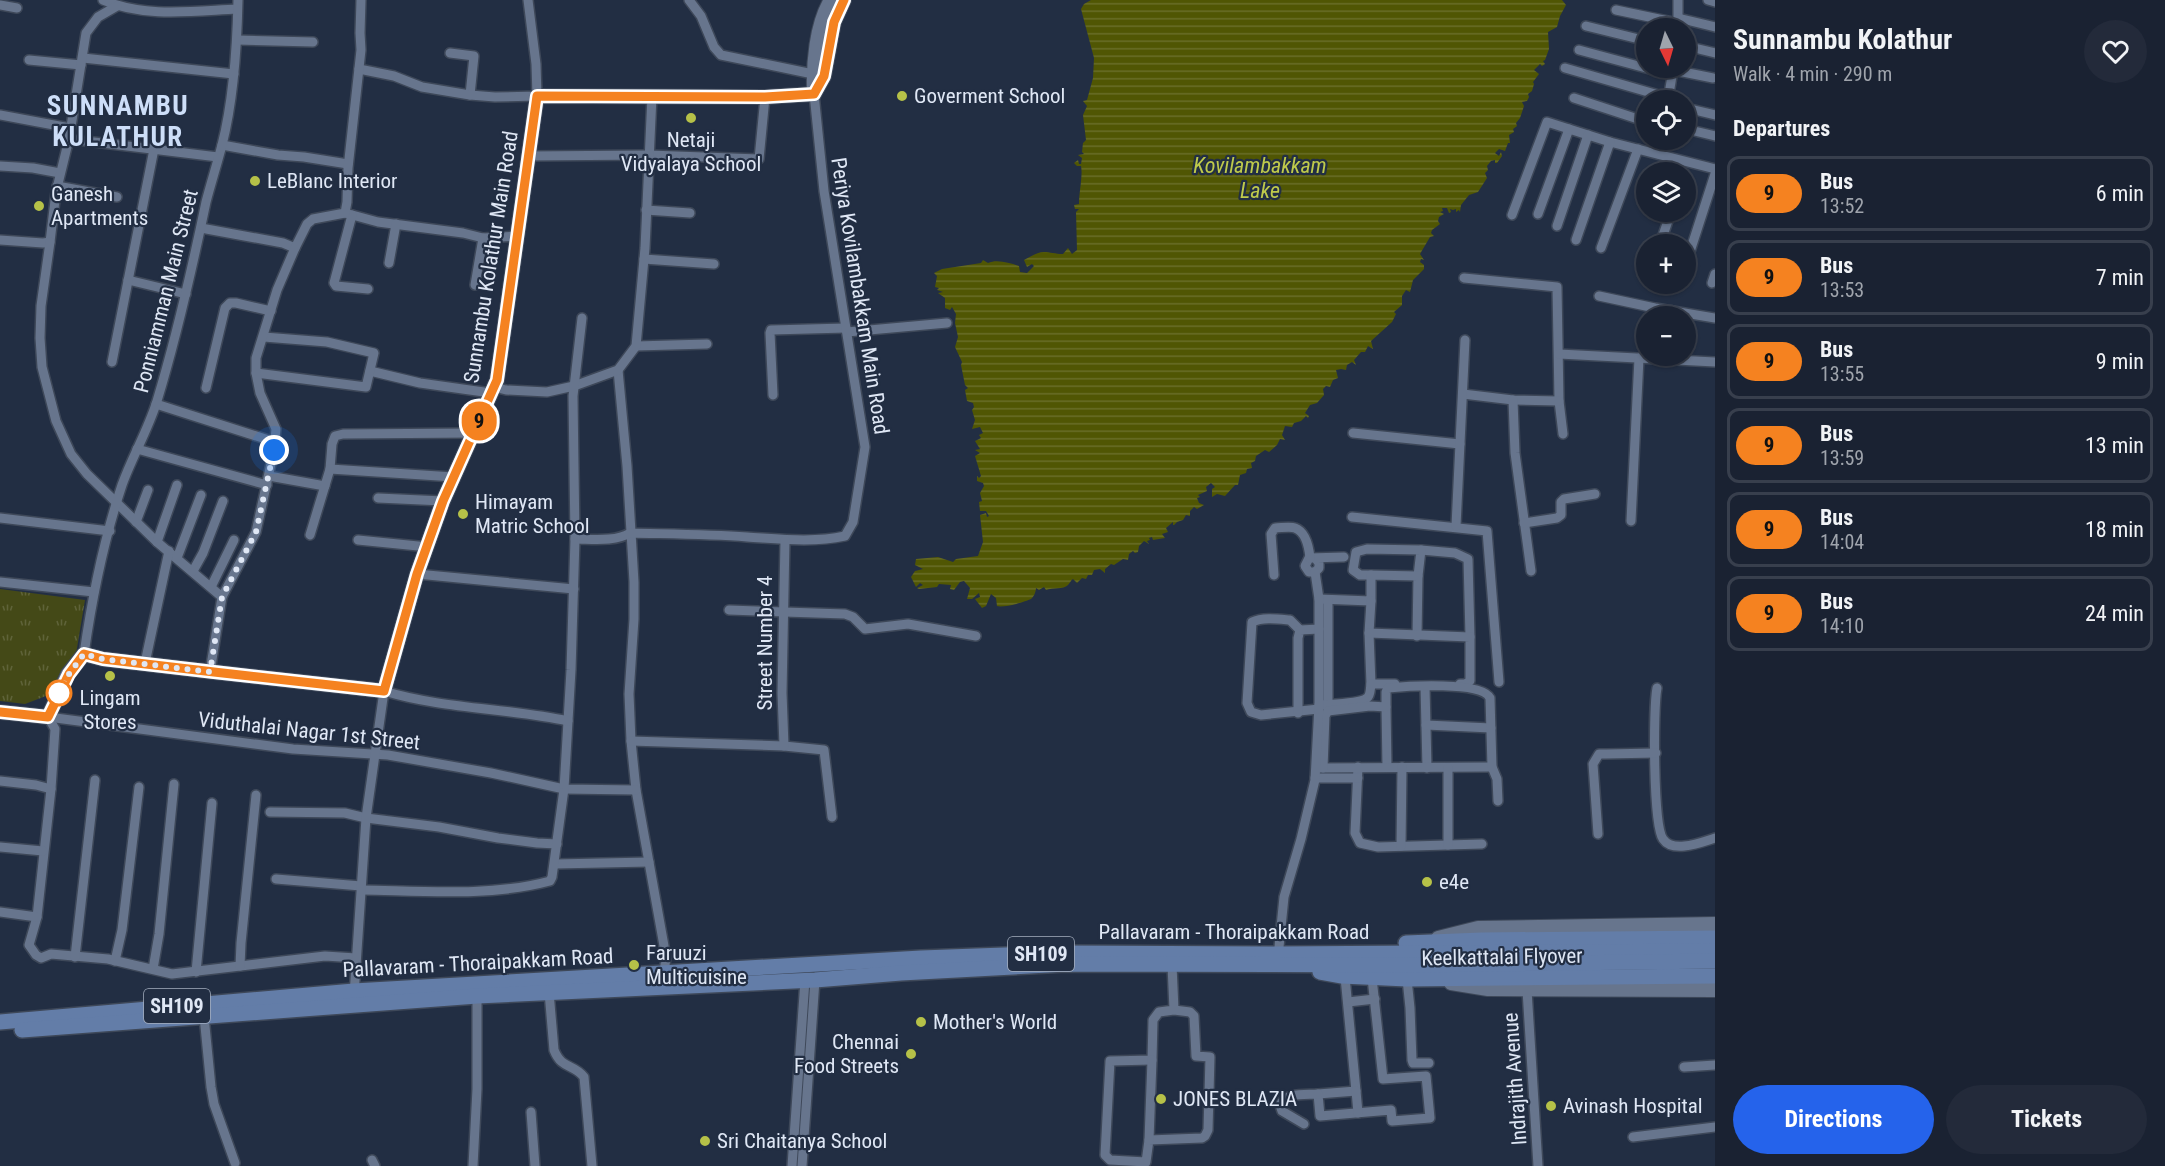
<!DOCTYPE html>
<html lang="en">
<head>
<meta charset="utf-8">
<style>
	:root { --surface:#1a2232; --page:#232a3a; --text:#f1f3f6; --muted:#9fa4ac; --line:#383f4d; --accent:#2563eb }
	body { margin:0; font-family:"Roboto Condensed",sans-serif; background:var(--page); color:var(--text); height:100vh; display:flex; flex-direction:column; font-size:22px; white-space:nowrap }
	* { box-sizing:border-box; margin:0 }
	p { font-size:20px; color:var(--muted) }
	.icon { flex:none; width:33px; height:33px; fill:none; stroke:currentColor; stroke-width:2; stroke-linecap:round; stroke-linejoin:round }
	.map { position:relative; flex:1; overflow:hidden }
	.side { display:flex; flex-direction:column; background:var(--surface); width:450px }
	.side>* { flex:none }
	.badge { padding:0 12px; border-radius:20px; font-size:21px; line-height:39px }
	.needle { width:39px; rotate:175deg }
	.tools { position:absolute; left:1636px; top:18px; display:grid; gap:12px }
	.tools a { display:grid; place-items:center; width:60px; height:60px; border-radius:50%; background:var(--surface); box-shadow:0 2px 4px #0004,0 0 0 2px var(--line); font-size:30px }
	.you { position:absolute; width:30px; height:30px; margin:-15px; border:4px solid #fff; border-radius:50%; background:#1a73e8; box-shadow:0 0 0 9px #1a73e833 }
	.map>.badge { position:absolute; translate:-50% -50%; box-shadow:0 0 0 3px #fff }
	h2 { padding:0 18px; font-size:22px; line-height:54px }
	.round { display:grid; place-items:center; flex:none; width:63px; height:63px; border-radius:32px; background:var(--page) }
	.summary { display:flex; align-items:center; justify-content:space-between; height:102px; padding:0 18px }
	h1 { font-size:28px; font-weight:700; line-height:45px }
	.button { display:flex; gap:12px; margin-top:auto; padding:12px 18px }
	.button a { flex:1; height:69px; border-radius:36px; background:var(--accent); color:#fff; font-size:24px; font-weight:700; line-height:69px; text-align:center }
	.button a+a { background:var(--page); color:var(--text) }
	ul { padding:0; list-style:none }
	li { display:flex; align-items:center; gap:18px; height:75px; margin:0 12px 9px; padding:0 6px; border:3px solid var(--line); border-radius:12px }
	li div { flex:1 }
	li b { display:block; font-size:22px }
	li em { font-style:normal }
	li .badge { min-width:66px; font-weight:700; text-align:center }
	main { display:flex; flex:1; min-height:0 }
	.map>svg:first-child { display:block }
	.park { fill:url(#park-tufts) }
	.water { fill:url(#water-rules) }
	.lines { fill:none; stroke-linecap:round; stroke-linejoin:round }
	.street-casing { stroke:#3e4859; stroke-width:12 }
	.secondary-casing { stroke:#3e4859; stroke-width:16 }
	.primary-casing { stroke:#3e4859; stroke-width:18 }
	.street { stroke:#67758d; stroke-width:9 }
	.secondary { stroke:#67758d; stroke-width:14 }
	.primary { stroke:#637da8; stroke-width:15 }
	.line-casing { stroke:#fff; stroke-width:14 }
	.line { stroke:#f58220; stroke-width:9 }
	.walk { stroke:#dfe7f5; stroke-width:6; stroke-dasharray:0 10.8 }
	.poi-dot { fill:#b6c148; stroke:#222e43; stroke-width:2 }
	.stop-dot { fill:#fff; stroke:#f58220; stroke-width:3 }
	.labels { text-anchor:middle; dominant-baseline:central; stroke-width:4.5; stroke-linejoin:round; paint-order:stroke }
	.shield { fill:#222e43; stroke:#a6b0c0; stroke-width:1.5 }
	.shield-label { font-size:20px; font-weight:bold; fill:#dfe7f5 }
	.poi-label { font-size:21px; fill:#dfe7f5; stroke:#222e43; text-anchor:start }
	.street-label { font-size:21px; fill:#dfe7f5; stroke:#222e43 }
	.water-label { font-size:22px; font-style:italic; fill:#bfca4b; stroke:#222e43 }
	.district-label { font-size:27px; font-weight:bold; letter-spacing:1.5px; fill:#cddef8; stroke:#222e43 }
</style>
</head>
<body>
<main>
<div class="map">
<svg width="1715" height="1166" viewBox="0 0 1715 1166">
	<defs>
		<pattern id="park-tufts" width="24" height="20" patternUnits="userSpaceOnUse" patternTransform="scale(1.5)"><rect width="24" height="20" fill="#444917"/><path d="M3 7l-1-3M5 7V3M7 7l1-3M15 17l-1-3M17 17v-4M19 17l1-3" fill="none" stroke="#5f6339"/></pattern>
		<pattern id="water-rules" width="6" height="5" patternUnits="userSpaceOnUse" patternTransform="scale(1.5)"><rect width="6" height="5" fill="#505603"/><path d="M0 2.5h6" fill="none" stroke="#696e28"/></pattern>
	</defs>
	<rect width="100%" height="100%" fill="#222e43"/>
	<!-- park -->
	<path class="park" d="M0 589 85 600 76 654 46 696 25 704 0 701Z"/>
	<!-- water -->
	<path class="water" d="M1091 0H1562L1566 5 1560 16 1557 27 1548 32 1549 49 1545 60 1543 61 1545 64 1542 66 1540 64 1534 70 1539 74 1533 82 1534 84 1532 91 1528 94 1529 97 1527 101 1522 102 1524 106 1520 118 1516 123 1517 126 1513 129 1514 132 1509 135 1510 143H1508L1505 151 1499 149 1495 153 1499 156 1501 152 1502 156 1497 163H1495V160L1491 161 1487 166 1488 170 1485 173 1487 178 1478 192 1469 195 1461 205 1460 212 1459 210 1456 212V209L1453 210 1450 209 1451 212 1449 213 1447 208H1442L1443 211 1440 212 1444 214 1439 217 1438 221 1440 224 1432 230 1431 233 1434 236 1430 237 1420 254 1424 260 1421 259 1420 262 1424 265V269L1413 280 1410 292 1406 290 1402 296V305L1394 312 1396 314 1392 322 1371 341 1373 349 1368 346 1365 352H1361L1354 360 1356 365 1352 362 1347 365 1346 370 1341 369 1336 370 1338 378 1333 380 1330 387 1326 386 1323 389 1324 395 1317 403 1310 405 1305 413 1309 416 1308 418 1306 416 1301 421 1294 423 1292 427 1285 426 1282 435 1285 440 1280 439 1277 445 1269 452 1265 450 1256 456 1255 461 1251 463 1252 468 1247 469 1246 473 1240 475 1238 485H1235L1225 496 1217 494 1212 497V489L1215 487 1211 483 1206 487 1207 491 1198 495 1200 497 1197 498 1199 503 1204 505 1197 509 1194 507 1190 511V516L1186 515 1183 520 1177 522 1174 525H1173V522L1166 528 1168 532 1162 534 1165 538 1153 540 1152 537 1149 538 1150 540 1147 541 1149 544 1144 541 1139 546 1138 552 1135 553 1133 551 1129 554 1128 560 1123 559 1114 565 1111 564 1105 569V573L1100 569 1094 570 1092 575H1088L1086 579 1082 578 1077 583 1073 579C1071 580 1070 583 1068 585 1063 590 1053 587 1046 590L1044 587 1039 590 1036 588C1036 591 1034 597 1031 599 1025 602 1003 608 997 606L996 598 991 594 986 606 982 608 975 599 980 597 979 593 972 599H967L970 588 964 581 960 582 954 590 950 589 951 585 939 584 937 587 919 589 917 588 923 585 920 583 916 587 911 577 915 571 923 569 915 565 916 559 938 557 953 562 956 559 978 556 983 542 980 515 986 513 987 517 989 516 986 511H980L979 502 982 501 980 493 984 486 983 483 977 481V476L979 478 981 476 975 456 980 453 975 450 980 449 975 441 981 438 979 435 983 433 980 427 972 429 975 420 972 410 974 407 973 403 967 401 965 390 968 388 965 385 961 365 962 362 955 347 958 337 955 323 956 314 952 307 950 310 945 308V298L938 293 943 292 937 290 939 288 935 287 937 276 934 273 942 269 981 263 983 260 988 263C997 259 1010 263 1019 266L1020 272 1027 273 1034 266 1032 264 1027 267 1024 260C1030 257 1037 252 1044 252 1050 252 1055 254 1063 254L1068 248 1072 254 1077 250 1076 212 1079 209H1075L1074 205 1079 204C1079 193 1083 175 1081 166H1077L1074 163 1078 160 1079 164H1081L1082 158 1078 155 1084 154 1082 152 1083 143 1086 140 1083 115 1087 106 1083 101 1087 100 1093 78 1094 58 1081 9 1084 4Z"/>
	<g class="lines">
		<!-- street casing -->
		<g class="street-casing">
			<g id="street">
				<path d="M103 0C145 18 193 11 237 9"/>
				<path d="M689 0 701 16 714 47 721 55 813 74"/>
				<path d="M1678 0V23"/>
				<path d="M1708 0 1715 2"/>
				<path d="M0 5 17 8"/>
				<path d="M1616 10 1678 23"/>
				<path d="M1678 18 1715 27"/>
				<path d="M1586 26 1647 41"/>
				<path d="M237 40 313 42"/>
				<path d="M1686 46 1715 53"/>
				<path d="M1579 50 1672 75"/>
				<path d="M450 53 474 56 470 95"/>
				<path d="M83 58 234 74"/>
				<path d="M29 60 81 65"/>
				<path d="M1565 68 1669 98"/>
				<path d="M359 69 394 76 422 87 470 95 495 97 537 96 536 64 528 0"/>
				<path d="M1673 70 1713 78"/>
				<path d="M1574 98 1647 122"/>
				<path d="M1668 100 1673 70"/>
				<path d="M1686 108 1715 115"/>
				<path d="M0 115 70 128"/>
				<path d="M1686 129 1715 136"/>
				<path d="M69 139 218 157"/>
				<path d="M222 145 278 155 304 157 348 164"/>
				<path d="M1659 154 1661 140"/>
				<path d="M528 156 649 155 759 159 765 97"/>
				<path d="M0 166 33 168 60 173"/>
				<path d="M57 186 117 197"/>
				<path d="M646 210 690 213"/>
				<path d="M345 213 378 222 463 233 483 238 517 236"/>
				<path d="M1538 214 1569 129"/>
				<path d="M352 215 334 283 336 286 368 289"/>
				<path d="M1512 215 1547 122 1610 142 1715 169"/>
				<path d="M1557 226 1588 135"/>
				<path d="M201 228 283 243 295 248"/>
				<path d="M0 240 43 243 50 242 56 192 69 139 86 33 98 17 117 6"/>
				<path d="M1576 240 1610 142"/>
				<path d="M50 242 41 306 40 338 42 367 56 421 71 454 87 474 157 542 222 597"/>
				<path d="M1660 244 1671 212"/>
				<path d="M1601 248 1638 149"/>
				<path d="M644 259 714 264"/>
				<path d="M389 263 396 224"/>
				<path d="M1686 264 1715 174"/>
				<path d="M1464 278 1557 287 1559 401 1563 434"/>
				<path d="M128 280 186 294"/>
				<path d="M1712 283 1715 274"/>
				<path d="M475 285 483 238"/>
				<path d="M1599 296 1655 308 1715 318"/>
				<path d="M847 332 947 323"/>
				<path d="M636 346 707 344"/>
				<path d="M1559 354 1715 362"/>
				<path d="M112 362 154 149"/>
				<path d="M618 370 627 466 634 582V619L629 694 631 741 636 790 666 957 664 973"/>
				<path d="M370 371 420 383 491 393"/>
				<path d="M256 373 366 387 374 353 327 342 264 337"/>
				<path d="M494 387 506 390 547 392 574 386 618 370 636 346 645 248 652 96"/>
				<path d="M206 388 225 308 230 303H236L271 311"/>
				<path d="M1463 394 1513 400 1559 401"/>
				<path d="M773 395 770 333 771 330 846 328"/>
				<path d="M1513 400 1515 453 1531 571"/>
				<path d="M156 404 275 442"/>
				<path d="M1353 433 1460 444"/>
				<path d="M137 449 267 485"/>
				<path d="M330 469 332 444 335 436 343 434 473 433"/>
				<path d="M269 476 325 486"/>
				<path d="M378 498 443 501"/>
				<path d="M1352 517 1487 531 1499 682"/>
				<path d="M0 518 110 531"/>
				<path d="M1631 521 1639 358"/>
				<path d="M136 522 148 490"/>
				<path d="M1524 523 1557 518 1561 515V502L1564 499 1595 494"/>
				<path d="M1456 526 1465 340"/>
				<path d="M310 535 330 469 454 477"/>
				<path d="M575 539C592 539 615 542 630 533 669 534 708 534 747 537 780 539 813 543 845 536L853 522 865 447 824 191 814 94"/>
				<path d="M358 540 428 547"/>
				<path d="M157 542 177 485"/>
				<path d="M1421 550 1455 553 1468 559 1470 637"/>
				<path d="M177 558 201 495"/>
				<path d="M1316 559 1319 563V568L1315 572H1309L1305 566 1309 558 1344 557"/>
				<path d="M193 571 203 553 223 501"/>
				<path d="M417 574 574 589"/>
				<path d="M1274 575 1271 534 1275 528C1281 528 1290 526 1295 528 1306 532 1309 548 1310 558"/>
				<path d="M1371 575H1360L1353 570 1356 552 1367 549 1421 550 1418 576"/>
				<path d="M0 582 94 592"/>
				<path d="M211 587 234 540"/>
				<path d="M1319 599 1371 601V575L1418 576 1417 636"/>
				<path d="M1328 600V704"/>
				<path d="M1371 601 1369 633 1371 684"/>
				<path d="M729 610 845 614 853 617 865 629 908 624 976 636"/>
				<path d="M1300 630 1290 620C1278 619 1263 617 1252 622L1247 703 1251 712 1261 715 1319 709"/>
				<path d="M1369 633 1470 637V681L1465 684H1460"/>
				<path d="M84 654C92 598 104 539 122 485 132 457 148 430 157 401 177 335 192 269 206 202 211 183 217 164 222 145 234 98 237 48 238 0"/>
				<path d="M145 663 169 551"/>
				<path d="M210 672 222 597 256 532 274 450 276 429 260 393 256 373V358L277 290 295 248 307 224 313 219 345 213 347 202 348 168 361 50 360 33 361 0"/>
				<path d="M1425 687 1427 768"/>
				<path d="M1657 688C1653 708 1653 825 1663 839 1673 854 1702 842 1715 838"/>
				<path d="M1319 705C1330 704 1360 704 1367 698 1371 695 1370 689 1371 684H1395"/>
				<path d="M1386 707 1387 767"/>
				<path d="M1298 713V638L1300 630 1319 629"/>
				<path d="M48 717 293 749 388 755 491 773 564 789 636 790"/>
				<path d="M48 717 55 729 51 789 37 917 29 945 36 955 41 958 51 954 108 959 172 974 325 956 356 958"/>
				<path d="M1426 725 1491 728"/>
				<path d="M631 741 784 746 824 750 832 817"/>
				<path d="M784 746 782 693 785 540"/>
				<path d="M1358 767 1355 833 1360 843 1378 847 1482 844"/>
				<path d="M1318 768 1492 767"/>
				<path d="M1323 768 1325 716 1328 711 1370 706 1386 707V692L1388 688C1407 686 1482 681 1490 698L1492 767 1497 779 1498 801"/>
				<path d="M1315 778H1358"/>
				<path d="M0 781 36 785 51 789"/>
				<path d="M270 812 345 813 366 818 439 827 498 838 537 843 557 844"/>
				<path d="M1598 834 1593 764 1599 754H1606L1656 753"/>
				<path d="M1448 845V768"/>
				<path d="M1401 846 1402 767"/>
				<path d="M0 847 43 851"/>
				<path d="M555 864 649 862"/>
				<path d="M276 879 361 886"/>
				<path d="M362 890C422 891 491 897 550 881L552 877 564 789 571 670 575 539 573 396 582 318"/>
				<path d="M0 912 37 917"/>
				<path d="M75 957 95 780"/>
				<path d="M1278 957 1284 897 1301 839 1315 780 1319 705V599L1315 572"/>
				<path d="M115 961 122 930 139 787"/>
				<path d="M1172 965 1174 1010 1190 1012 1194 1016 1196 1056 1210 1057 1208 1130 1205 1136 1202 1138 1149 1140 1146 1162 1110 1160 1105 1155 1110 1061 1152 1060 1153 1020 1159 1012 1174 1010"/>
				<path d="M240 966 241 943 256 795"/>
				<path d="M153 969 159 934 174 784"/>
				<path d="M196 972 212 803"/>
				<path d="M1345 977 1356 1091 1318 1094 1320 1116 1391 1110 1392 1121 1430 1118 1426 1076 1383 1079 1372 978"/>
				<path d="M1407 979 1410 1008 1412 1060 1413 1063H1429"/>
				<path d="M1527 990 1538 1166"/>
				<path d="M549 992 554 1050C562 1070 573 1063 584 1077L592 1166"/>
				<path d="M354 995 366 818 384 691C443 709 508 708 568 721"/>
				<path d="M1348 1002 1375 999"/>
				<path d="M204 1016 211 1087 214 1104 235 1163"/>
				<path d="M1684 1067 1715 1065"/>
				<path d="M1356 1091 1358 1113"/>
				<path d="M531 1112 535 1166"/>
				<path d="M1304 1124 1282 1111 1280 1105C1286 1092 1305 1095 1318 1094"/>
				<path d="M1633 1137 1715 1127"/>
				<path d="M1149 1140 1152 1060"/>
				<path d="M372 1160 375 1166"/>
				<path d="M473 1166 477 1089V996"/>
				<path d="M792 1166 805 980"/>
				<path d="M802 1166 815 980"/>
			</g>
		</g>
		<!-- secondary casing -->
		<g class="secondary-casing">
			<g id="secondary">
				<path d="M814 92C813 65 816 24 831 0"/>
				<path d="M814 94 824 76 834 22 844 0"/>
				<path d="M0 712 48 717 68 674 84 654 103 659 214 672 384 691 417 574 443 501 497 380 537 96 765 97 814 94"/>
				<path d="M1438 938 1478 928 1715 924"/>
				<path d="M1451 983 1488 989 1715 990"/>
			</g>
		</g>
		<!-- primary casing -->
		<g class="primary-casing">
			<g id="primary">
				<path d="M1406 943 1482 940 1715 938"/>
				<path d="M1320 972 1342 976 1407 979 1715 976"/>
				<path d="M0 1022 354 991 921 958 1061 953 1278 954 1715 951"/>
				<path d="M22 1030 477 996 815 980 901 973 1066 964 1418 965 1715 961"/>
			</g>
		</g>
		<!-- street -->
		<use href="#street" class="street"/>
		<!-- secondary -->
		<use href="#secondary" class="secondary"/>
		<!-- primary -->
		<use href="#primary" class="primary"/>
	</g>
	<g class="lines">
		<!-- line casing -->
		<g class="line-casing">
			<path id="line" d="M0 712 48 717 69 674 84 654 103 659 214 672 384 691 417 574 443 501 497 380 537 96 765 97 814 94 824 76 834 22 844 0"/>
		</g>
		<!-- line -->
		<use href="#line" class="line"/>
		<!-- walk -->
		<path class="walk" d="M59 693 69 674 84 654 103 659 210 672 222 597 256 532 274 450"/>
	</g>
	<!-- markers -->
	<g class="poi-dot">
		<circle cx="902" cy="96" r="6"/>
		<circle cx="691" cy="118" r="6"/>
		<circle cx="255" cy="181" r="6"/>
		<circle cx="39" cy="206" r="6"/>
		<circle cx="463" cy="514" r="6"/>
		<circle cx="110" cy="676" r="6"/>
		<circle cx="1427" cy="882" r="6"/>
		<circle cx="634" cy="965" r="6"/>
		<circle cx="921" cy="1022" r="6"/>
		<circle cx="911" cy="1054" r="6"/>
		<circle cx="1161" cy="1099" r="6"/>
		<circle cx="1551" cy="1106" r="6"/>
		<circle cx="705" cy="1141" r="6"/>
	</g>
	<circle class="stop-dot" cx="59" cy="693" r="12"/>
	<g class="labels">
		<!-- shield labels -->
		<g class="shield">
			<rect x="1008" y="937" width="66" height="34" rx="4.5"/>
			<rect x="144" y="989" width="66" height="34" rx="4.5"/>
		</g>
		<g class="shield-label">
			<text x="1041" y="954">SH109</text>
			<text x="177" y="1006">SH109</text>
		</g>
		<!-- poi labels -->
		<g class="poi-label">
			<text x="914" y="96">Goverment School</text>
			<text x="691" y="140" text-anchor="middle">Netaji<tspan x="691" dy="24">Vidyalaya School</tspan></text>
			<text x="267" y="181">LeBlanc Interior</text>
			<text x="51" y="194">Ganesh<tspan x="51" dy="24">Apartments</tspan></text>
			<text x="475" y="502">Himayam<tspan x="475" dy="24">Matric School</tspan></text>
			<text x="110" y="698" text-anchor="middle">Lingam<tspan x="110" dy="24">Stores</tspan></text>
			<text x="1439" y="882">e4e</text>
			<text x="646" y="953">Faruuzi<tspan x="646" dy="24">Multicuisine</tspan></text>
			<text x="933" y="1022">Mother's World</text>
			<text x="899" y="1042" text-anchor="end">Chennai<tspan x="899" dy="24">Food Streets</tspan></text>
			<text x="1173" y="1099">JONES BLAZIA</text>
			<text x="1563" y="1106">Avinash Hospital</text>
			<text x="717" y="1141">Sri Chaitanya School</text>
		</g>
		<!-- street labels -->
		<g class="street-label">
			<text transform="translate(491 257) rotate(-81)">Sunnambu Kolathur Main Road</text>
			<text transform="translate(166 291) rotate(-76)">Ponniamman Main Street</text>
			<text transform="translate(860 296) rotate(81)">Periya Kovilambakkam Main Road</text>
			<text transform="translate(765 643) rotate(-90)">Street Number 4</text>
			<text transform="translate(309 731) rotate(6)">Viduthalai Nagar 1st Street</text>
			<text x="1234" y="932">Pallavaram - Thoraipakkam Road</text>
			<text transform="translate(1502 957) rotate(-1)">Keelkattalai Flyover</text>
			<text transform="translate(478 963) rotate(-3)">Pallavaram - Thoraipakkam Road</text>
			<text transform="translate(1515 1079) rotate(-94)">Indrajith Avenue</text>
		</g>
		<!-- water labels -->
		<g class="water-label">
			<text x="1260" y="165">Kovilambakkam<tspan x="1260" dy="25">Lake</tspan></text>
		</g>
		<!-- district labels -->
		<g class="district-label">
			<text x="118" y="106">SUNNAMBU<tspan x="118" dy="31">KULATHUR</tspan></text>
		</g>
	</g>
</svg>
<div class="tools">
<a><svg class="needle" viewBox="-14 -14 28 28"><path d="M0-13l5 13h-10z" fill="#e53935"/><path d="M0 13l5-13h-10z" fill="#9fa4ac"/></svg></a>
<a><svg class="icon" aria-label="locate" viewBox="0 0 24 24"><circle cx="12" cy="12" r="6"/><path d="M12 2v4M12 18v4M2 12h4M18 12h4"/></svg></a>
<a><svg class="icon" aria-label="layers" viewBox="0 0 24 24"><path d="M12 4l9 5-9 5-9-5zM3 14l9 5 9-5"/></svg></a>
<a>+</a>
<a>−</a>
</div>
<div class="you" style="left:274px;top:450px"></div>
<b class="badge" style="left:479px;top:421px;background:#f58220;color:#111">9</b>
</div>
<section class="side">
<div class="summary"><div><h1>Sunnambu Kolathur</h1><p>Walk · 4 min · 290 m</p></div><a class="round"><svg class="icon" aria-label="heart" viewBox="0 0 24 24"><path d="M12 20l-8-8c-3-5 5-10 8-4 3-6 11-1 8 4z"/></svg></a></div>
<h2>Departures</h2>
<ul>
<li><span class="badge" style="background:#f58220;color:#111">9</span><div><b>Bus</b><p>13:52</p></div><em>6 min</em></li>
<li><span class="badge" style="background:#f58220;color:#111">9</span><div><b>Bus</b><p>13:53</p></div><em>7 min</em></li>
<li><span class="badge" style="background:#f58220;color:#111">9</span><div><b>Bus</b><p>13:55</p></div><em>9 min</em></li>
<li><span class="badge" style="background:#f58220;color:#111">9</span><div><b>Bus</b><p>13:59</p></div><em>13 min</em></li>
<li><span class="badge" style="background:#f58220;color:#111">9</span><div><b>Bus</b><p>14:04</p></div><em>18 min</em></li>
<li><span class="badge" style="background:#f58220;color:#111">9</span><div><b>Bus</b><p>14:10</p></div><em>24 min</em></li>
</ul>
<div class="button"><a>Directions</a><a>Tickets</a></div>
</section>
</main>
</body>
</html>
